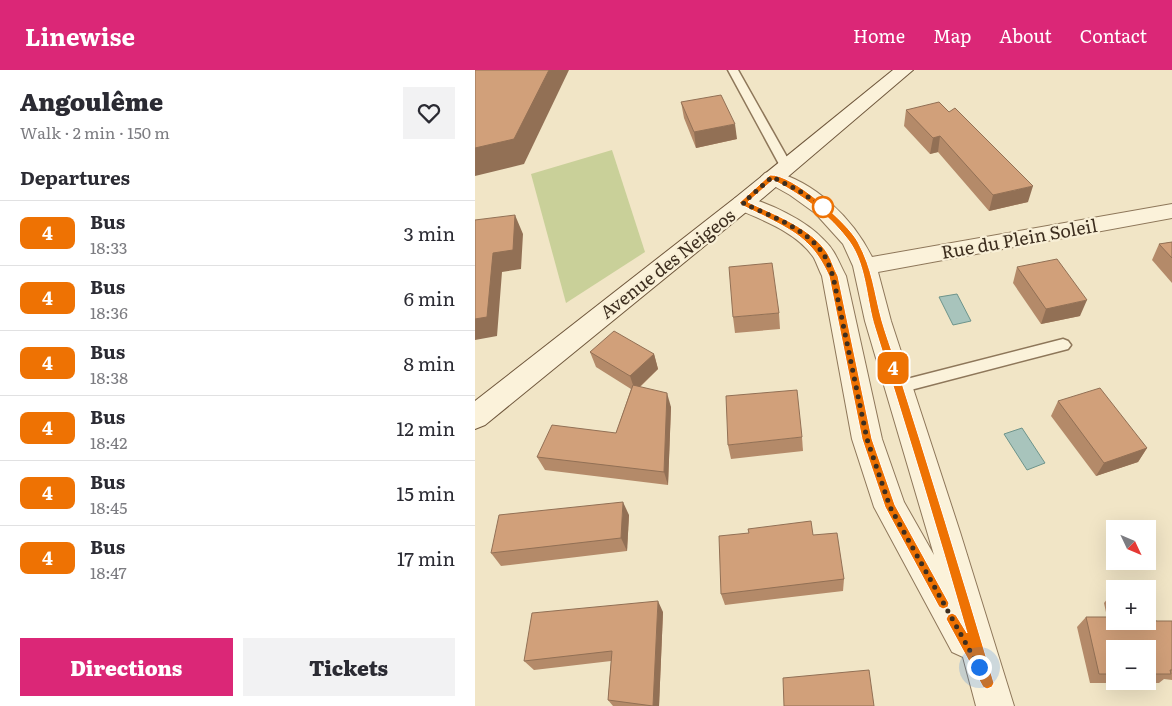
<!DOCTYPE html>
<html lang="en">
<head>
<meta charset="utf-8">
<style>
	:root { --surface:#fff; --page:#f2f2f3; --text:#2b2b33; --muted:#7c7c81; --line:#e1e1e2; --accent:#db2777 }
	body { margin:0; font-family:Literata,serif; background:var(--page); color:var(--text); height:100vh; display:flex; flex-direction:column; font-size:19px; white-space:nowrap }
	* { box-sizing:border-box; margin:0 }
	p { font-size:16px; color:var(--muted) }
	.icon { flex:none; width:28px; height:28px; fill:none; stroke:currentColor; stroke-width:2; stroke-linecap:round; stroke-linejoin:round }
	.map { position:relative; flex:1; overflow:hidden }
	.details { display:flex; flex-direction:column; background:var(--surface); width:475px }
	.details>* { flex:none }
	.badge { padding:0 10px; border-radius:8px; font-size:18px; line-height:32px }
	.needle { width:32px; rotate:134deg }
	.fabs { position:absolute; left:631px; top:450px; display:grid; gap:10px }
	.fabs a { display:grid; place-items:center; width:50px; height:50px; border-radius:0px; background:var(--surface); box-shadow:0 5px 20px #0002; font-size:25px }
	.you { position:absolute; width:25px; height:25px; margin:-12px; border:4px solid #fff; border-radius:50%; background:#1a73e8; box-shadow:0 0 0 8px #1a73e833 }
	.map>.badge { position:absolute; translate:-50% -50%; box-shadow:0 0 0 2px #fff }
	h2 { padding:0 20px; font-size:19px; line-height:45px }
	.round { display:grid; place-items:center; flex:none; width:52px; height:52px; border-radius:0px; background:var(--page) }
	.head { display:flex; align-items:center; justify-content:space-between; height:85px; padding:0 20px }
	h1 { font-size:24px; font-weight:800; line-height:38px }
	.action { display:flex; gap:10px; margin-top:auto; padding:10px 20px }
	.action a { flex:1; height:58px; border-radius:0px; background:var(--accent); color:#fff; font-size:20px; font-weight:800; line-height:58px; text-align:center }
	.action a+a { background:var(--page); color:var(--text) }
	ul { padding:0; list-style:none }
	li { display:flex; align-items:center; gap:15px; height:65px; padding:0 20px; border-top:1px solid var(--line) }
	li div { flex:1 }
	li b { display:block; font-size:19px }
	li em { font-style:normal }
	li .badge { min-width:55px; font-weight:700; text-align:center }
	header { display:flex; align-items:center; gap:30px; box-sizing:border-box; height:70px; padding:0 25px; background:var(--accent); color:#fff }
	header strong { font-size:24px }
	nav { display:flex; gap:28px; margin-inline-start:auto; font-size:18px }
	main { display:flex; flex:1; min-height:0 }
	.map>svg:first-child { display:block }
	.green { fill:#c9d099 }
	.water { fill:#a8c4bc; stroke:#6d948b }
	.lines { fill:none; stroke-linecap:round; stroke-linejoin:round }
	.lane-casing { stroke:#8e775a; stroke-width:3 }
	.street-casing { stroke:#8e775a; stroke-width:2 }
	.secondary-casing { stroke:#70583d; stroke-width:2 }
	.lane { fill:#fbf2da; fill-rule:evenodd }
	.street { fill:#fbf2da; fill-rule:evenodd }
	.secondary { fill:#fbf2da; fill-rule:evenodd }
	.wall { fill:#b48a69; fill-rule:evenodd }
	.shaded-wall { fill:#927055 }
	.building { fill:#d1a07a; stroke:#927055 }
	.line { fill:#ee7203; stroke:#fff }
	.walk { stroke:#3d2e1f; stroke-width:5; stroke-dasharray:0 9 }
	.stop-dot { fill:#fff; stroke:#ee7203; stroke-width:2.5 }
	.labels { text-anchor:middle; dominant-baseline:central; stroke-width:4.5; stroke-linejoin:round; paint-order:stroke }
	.street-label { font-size:18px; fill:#3d2e1f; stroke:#f8efd6 }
</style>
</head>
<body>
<header>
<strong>Linewise</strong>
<nav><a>Home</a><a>Map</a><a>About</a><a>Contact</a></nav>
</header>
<main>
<section class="details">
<div class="head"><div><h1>Angoulême</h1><p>Walk · 2 min · 150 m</p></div><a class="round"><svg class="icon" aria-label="heart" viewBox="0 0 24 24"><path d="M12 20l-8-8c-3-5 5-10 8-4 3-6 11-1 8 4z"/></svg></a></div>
<h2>Departures</h2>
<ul>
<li><span class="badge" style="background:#ee7203;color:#fff">4</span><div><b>Bus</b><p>18:33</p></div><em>3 min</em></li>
<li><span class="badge" style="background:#ee7203;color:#fff">4</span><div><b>Bus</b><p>18:36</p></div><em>6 min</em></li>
<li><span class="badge" style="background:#ee7203;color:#fff">4</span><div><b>Bus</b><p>18:38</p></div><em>8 min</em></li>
<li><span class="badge" style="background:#ee7203;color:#fff">4</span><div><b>Bus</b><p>18:42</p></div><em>12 min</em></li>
<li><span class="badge" style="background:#ee7203;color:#fff">4</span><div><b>Bus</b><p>18:45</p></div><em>15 min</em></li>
<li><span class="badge" style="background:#ee7203;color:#fff">4</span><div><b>Bus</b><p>18:47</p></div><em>17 min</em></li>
</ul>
<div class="action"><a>Directions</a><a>Tickets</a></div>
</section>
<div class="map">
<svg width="697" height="636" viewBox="0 0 697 636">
	<rect width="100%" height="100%" fill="#f1e5c6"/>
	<!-- green -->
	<path class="green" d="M137 80 170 182 91 233 56 104Z"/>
	<!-- water -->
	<g class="water">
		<path d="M482 224 496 251 478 255 464 227Z"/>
		<path d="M547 358 570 393 552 400 529 364Z"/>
	</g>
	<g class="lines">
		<!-- lane casing -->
		<g class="lane-casing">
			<g id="lane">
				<path d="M253 0H263L317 96 315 99 311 100 305 96Z"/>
				<path d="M588 269 593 271 596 275 593 279 424 323 418 322 416 317 418 312 424 311Z"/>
			</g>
		</g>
		<!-- street casing -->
		<g class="street-casing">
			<path id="street" d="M297 101C339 111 378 148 397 187L697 134V148L403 202 416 251 485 462 539 636H501L488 587 477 582 399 437 377 369 347 206C344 200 342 194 339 188 322 162 287 150 260 138L257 133 260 128 268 126C294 133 331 150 349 170 360 180 364 193 371 206L407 369 429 432 459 485 390 251 378 196 368 174 340 143 315 125 290 111 286 107 290 103Z"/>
		</g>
		<!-- secondary casing -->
		<g class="secondary-casing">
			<path id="secondary" d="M418 0H438L276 138 10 355 0 359V331L260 128Z"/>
		</g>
		<!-- lane -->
		<use href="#lane" class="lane"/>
		<!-- street -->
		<use href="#street" class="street"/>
		<!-- secondary -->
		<use href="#secondary" class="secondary"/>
	</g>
	<!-- wall -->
	<g class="wall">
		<path d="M206 32 262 69 221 78 209 48Z"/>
		<path d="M431 40 553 132 514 141 463 82 455 84 429 56Z"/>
		<path d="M697 172V213L677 190 684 174Z"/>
		<path d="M542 197 605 246 566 254 538 213Z"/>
		<path d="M304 243 305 259 260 263 258 247Z"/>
		<path d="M115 282 179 284 183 299 165 317 196 337 193 415 70 400 62 387 141 363 156 319 121 297Z"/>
		<path d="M583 331 672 378 663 392 621 406 576 346Z"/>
		<path d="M327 367 328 381 256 389 253 375Z"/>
		<path d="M154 445 152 481 26 496 16 483Z"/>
		<path d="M338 465 369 509 368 521 250 535 246 524Z"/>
		<path d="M638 522H640V551L674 547 681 551H697V610L689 609 684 613H615L602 557 611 547H632L629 533ZM640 579H672V611H640Z"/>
		<path d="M188 542 184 636H138L133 630 136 591 59 600 49 591Z"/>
	</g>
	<!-- shaded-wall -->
	<g class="shaded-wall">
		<path d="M74 0H94L49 94 0 106V78Z"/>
		<path d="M260 54 262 69 221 78 219 62Z"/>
		<path d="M465 66 463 82 455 84 458 68Z"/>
		<path d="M558 116 553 132 514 141 518 125Z"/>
		<path d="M40 145 48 164 46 199 27 202 22 266 0 270V249L18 183Z"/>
		<path d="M612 230 605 246 566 254 571 239Z"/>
		<path d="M179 284 183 299 160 321 155 306Z"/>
		<path d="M192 323 196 337 193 415 189 402Z"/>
		<path d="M672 378 663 392 621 406 629 393Z"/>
		<path d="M148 432 154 445 152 481 146 468Z"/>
		<path d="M183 531 188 542 184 636H178Z"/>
	</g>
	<!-- building -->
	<g class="building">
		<path d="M0 0H74L39 69 0 78Z"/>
		<path d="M246 25 260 54 219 62 206 32Z"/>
		<path d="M464 32 474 42 480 38 558 116 518 125 465 66 458 68 431 40Z"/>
		<path d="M40 145 38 180 18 183 12 247 0 249V150Z"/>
		<path d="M697 172V188L684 174Z"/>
		<path d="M582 189 612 230 571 239 542 197Z"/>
		<path d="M297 193 304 243 258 247 254 197Z"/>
		<path d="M139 261 179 284 155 306 115 282Z"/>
		<path d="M158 315 192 323 189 402 62 387 77 355 141 363Z"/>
		<path d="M625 318 672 378 629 393 583 331Z"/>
		<path d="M322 320 327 367 253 375 251 326Z"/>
		<path d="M148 432 146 468 16 483 24 445Z"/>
		<path d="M336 451 338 465 362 463 369 509 246 524 244 466 274 463 273 459Z"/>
		<path d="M638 522H640V530Z"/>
		<path d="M183 531 178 636 133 630 137 581 49 591 57 543Z"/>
		<path d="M672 543 674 547 680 548 681 551H697V600H695L696 604H672V579H640V604H624L611 547H640V551H672Z"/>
		<path d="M394 600 399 636H309L308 608Z"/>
	</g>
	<!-- line -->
	<path class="line" d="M295 105C316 103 373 153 383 172 398 200 399 222 407 251 411 265 416 278 420 291 454 398 487 505 519 613L517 617 512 619 508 617 471 549 473 545 477 543 481 545 492 563C463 461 432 360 400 258 391 230 392 196 374 171 354 144 328 126 298 110L273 132C300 145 337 158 353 184 357 191 359 199 363 206L397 369 420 435 474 533 473 537 468 539 464 537 410 437 387 369 354 206C338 171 322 163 289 146 281 142 271 138 264 133Z"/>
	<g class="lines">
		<!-- walk -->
		<path class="walk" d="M348 137 323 120 297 107 268 133C295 146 332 158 349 185 353 191 355 199 358 206L392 369 415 437 504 597"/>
	</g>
	<!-- markers -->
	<circle class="stop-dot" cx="348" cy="137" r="10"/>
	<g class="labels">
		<!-- street labels -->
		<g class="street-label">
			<text transform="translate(544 168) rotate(-10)">Rue du Plein Soleil</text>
			<text transform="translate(192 193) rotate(-38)">Avenue des Neigeos</text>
		</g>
	</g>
</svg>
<div class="fabs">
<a><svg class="needle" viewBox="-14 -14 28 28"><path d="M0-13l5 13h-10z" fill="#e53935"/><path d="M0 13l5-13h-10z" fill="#7c7c81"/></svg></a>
<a>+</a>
<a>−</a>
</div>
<div class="you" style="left:504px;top:597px"></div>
<b class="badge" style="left:418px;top:298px;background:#ee7203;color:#fff">4</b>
</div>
</main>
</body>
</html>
